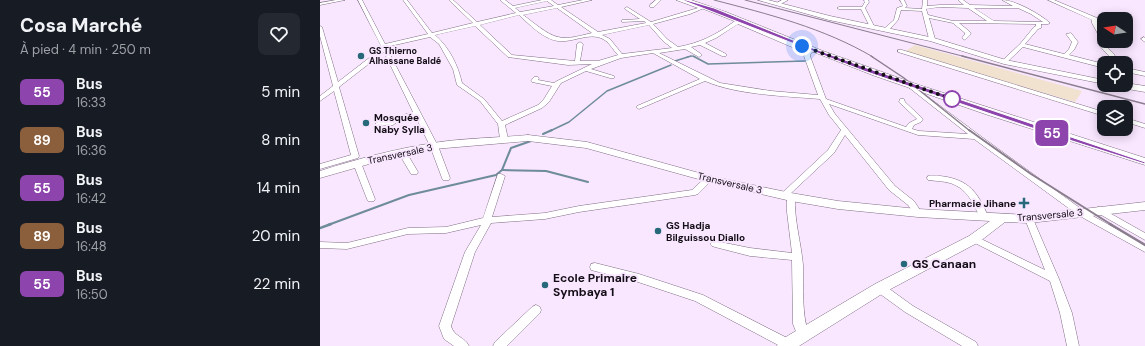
<!DOCTYPE html>
<html lang="fr">
<head>
<meta charset="utf-8">
<style>
	:root { --surface:#171b24; --page:#242831; --text:#f1f3f6; --muted:#9ea1a6 }
	body { margin:0; font-family:"DM Sans",sans-serif; background:var(--page); color:var(--text); height:100vh; display:flex; flex-direction:column; font-size:15px; white-space:nowrap }
	* { box-sizing:border-box; margin:0 }
	p { font-size:13px; color:var(--muted) }
	.icon { flex:none; width:22px; height:22px; fill:none; stroke:currentColor; stroke-width:2; stroke-linecap:round; stroke-linejoin:round }
	.map { position:relative; flex:1; overflow:hidden }
	.side { display:flex; flex-direction:column; background:var(--surface); width:320px }
	.side>* { flex:none }
	.badge { padding:0 8px; border-radius:6px; font-size:14px; line-height:26px }
	.needle { width:26px; rotate:282deg }
	.controls { position:absolute; left:777px; top:12px; display:grid; gap:8px }
	.controls a { display:grid; place-items:center; width:36px; height:36px; border-radius:8px; background:var(--surface); box-shadow:0 2px 10px #0003; font-size:20px }
	.you { position:absolute; width:20px; height:20px; margin:-10px; border:3px solid #fff; border-radius:50%; background:#1a73e8; box-shadow:0 0 0 6px #1a73e833 }
	.map>.badge { position:absolute; translate:-50% -50%; box-shadow:0 0 0 2px #fff }
	.round { display:grid; place-items:center; flex:none; width:42px; height:42px; border-radius:8px; background:var(--page) }
	.head { display:flex; align-items:center; justify-content:space-between; height:68px; padding:0 20px }
	h1 { font-size:19px; font-weight:800; line-height:30px }
	ul { padding:0; list-style:none }
	li { display:flex; align-items:center; gap:12px; height:48px; padding:0 20px }
	li div { flex:1 }
	li b { display:block; font-size:15px }
	li em { font-style:normal }
	li .badge { min-width:44px; font-weight:700; text-align:center }
	main { display:flex; flex:1; min-height:0 }
	.map>svg:first-child { display:block }
	.commercial { fill:#f1e1cf }
	.lines { fill:none; stroke-linecap:round; stroke-linejoin:round }
	.stream-far3 { stroke:#6e8c9a; stroke-width:1 }
	.stream-far2 { stroke:#6e8c9a; stroke-width:1.5 }
	.stream-far1 { stroke:#6e8c9a; stroke-width:2 }
	.stream { stroke:#6e8c9a; stroke-width:2.5 }
	.street-casing { stroke:#806f84; stroke-width:1 }
	.secondary-casing { stroke:#806f84; stroke-width:1 }
	.primary-casing { stroke:#806f84; stroke-width:1 }
	.street { fill:#fff; fill-rule:evenodd }
	.secondary { fill:#fff; fill-rule:evenodd }
	.primary { fill:#fff; fill-rule:evenodd }
	.rail-far3 { stroke:#8a7d8e; stroke-width:1 }
	.rail-far2 { stroke:#8a7d8e; stroke-width:1.5 }
	.rail-far1 { stroke:#8a7d8e; stroke-width:2 }
	.rail { stroke:#8a7d8e; stroke-width:2.5 }
	.line { fill:#8e44ad; stroke:#fff }
	.walk { stroke:#130d15; stroke-width:4; stroke-dasharray:0 7.2 }
	.poi-dot { fill:#26697b; stroke:#f9e6ff; stroke-width:1.5 }
	.stop-dot { fill:#fff; stroke:#8e44ad; stroke-width:2 }
	.labels { text-anchor:middle; dominant-baseline:central; stroke-width:4; stroke-linejoin:round; paint-order:stroke }
	.far-poi-label { font-size:9px; font-weight:bold; fill:#130d15; stroke:#f9e6ff; text-anchor:start }
	.poi-label { font-size:10px; font-weight:bold; fill:#130d15; stroke:#f9e6ff; text-anchor:start }
	.street-label { font-size:10px; fill:#130d15; stroke:#f9e6ff }
	.near-poi-label { font-size:12px; font-weight:bold; fill:#130d15; stroke:#f9e6ff; text-anchor:start }
</style>
</head>
<body>
<main>
<section class="side">
<div class="head"><div><h1>Cosa Marché</h1><p>À pied · 4 min · 250 m</p></div><a class="round"><svg class="icon" aria-label="heart" viewBox="0 0 24 24"><path d="M12 20l-8-8c-3-5 5-10 8-4 3-6 11-1 8 4z"/></svg></a></div>
<ul>
<li><span class="badge" style="background:#8e44ad;color:#fff">55</span><div><b>Bus</b><p>16:33</p></div><em>5 min</em></li>
<li><span class="badge" style="background:#8b5e3c;color:#fff">89</span><div><b>Bus</b><p>16:36</p></div><em>8 min</em></li>
<li><span class="badge" style="background:#8e44ad;color:#fff">55</span><div><b>Bus</b><p>16:42</p></div><em>14 min</em></li>
<li><span class="badge" style="background:#8b5e3c;color:#fff">89</span><div><b>Bus</b><p>16:48</p></div><em>20 min</em></li>
<li><span class="badge" style="background:#8e44ad;color:#fff">55</span><div><b>Bus</b><p>16:50</p></div><em>22 min</em></li>
</ul>
</section>
<div class="map">
<svg width="825" height="346" viewBox="0 0 825 346">
	<rect width="100%" height="100%" fill="#f9e6ff"/>
	<!-- commercial -->
	<path class="commercial" d="M595 45 762 91 755 102 584 52Z"/>
	<g class="lines">
		<!-- stream-far3 -->
		<path class="stream-far3" d="M367 57 372 56 375 57"/>
		<!-- stream-far2 -->
		<g class="stream-far2">
			<path d="M373 56 388 64 485 61"/>
			<path d="M355 61 371 56"/>
			<path d="M230 131 249 122 287 91 351 65"/>
		</g>
		<!-- stream-far1 -->
		<g class="stream-far1">
			<path d="M223 134 232 130"/>
			<path d="M182 170 226 171 268 182"/>
			<path d="M8 225 89 195 176 175 182 170 191 148 211 141"/>
		</g>
		<!-- stream -->
		<path class="stream" d="M0 228 11 224"/>
		<!-- street casing -->
		<g class="street-casing">
			<g id="street">
				<path d="M16 0H25L0 5V3Z"/>
				<path d="M38 0H42L65 44 108 34 83 0H87L112 33 153 23 129 0H133L157 22 196 13 180 0H185L193 6 222 0H231L238 5 263 0H272L241 7 278 32 326 23 324 21 302 22V20H304L320 19 305 9V8L307 7 331 22 378 8 356 0H362L384 8 370 14 333 24 347 39 358 47C380 43 396 35 415 21H420L489 50 495 49V51L491 53 490 56 506 99 586 127 589 123 597 119 579 102 580 99H584L585 102 603 119 601 122 594 125 592 129 599 131 648 134 587 86 588 85H592L659 135 764 211 825 245V252L758 215 654 139 598 135 509 104 515 114 575 186 594 201 602 213 601 215H595L588 205 569 190 525 135 514 153 469 195H474L475 197C474 220 481 242 483 265 484 288 481 313 489 335L487 339 483 340 479 339 473 324 472 260 430 256 395 247 392 246 390 244 392 242 395 241 430 248 472 253 467 212V197H461L460 195 508 150 521 130 509 115 500 99C465 96 417 95 385 81L319 109 316 107 317 106 380 79 333 53 301 58 271 69 294 76V78H290L266 71 241 83 229 102 222 108 185 125 188 139 184 141 180 139 178 124 160 101 137 85 133 69 119 44 110 37 66 47 118 146 130 178 129 180H123L122 178 110 146 95 115 81 119 73 125 58 126 55 124 58 122 71 121 77 117 93 112 64 52 19 87 39 156 38 158 0 169V164L31 155 14 91 0 101V96L13 86 0 36V26L2 27 18 82 62 48ZM227 1 234 6 200 12 195 8ZM237 8 272 33C262 35 248 40 238 37 227 35 212 21 203 15ZM199 15C209 24 223 39 238 41 254 43 272 30 286 41 290 44 294 51 298 55L278 61H260L263 44 260 42 257 44 255 61 192 55 160 25ZM418 24 486 53 484 56 498 95 451 91 400 83 339 53 365 49 379 57 382 55 381 54 371 47 380 45 402 56H406V54L385 43 396 38ZM329 25 343 41 352 48 302 54 290 39 282 35ZM155 26 188 57 248 65 272 64 237 81 234 83 218 80 219 78 218 77H214L211 81 212 82 232 86 224 99 218 105 182 121 164 99 142 83C138 65 129 47 115 35Z"/>
				<path d="M336 0H341L334 7H330V5Z"/>
				<path d="M462 0H468L459 5 455 4Z"/>
				<path d="M544 0H548L549 2 545 8 554 26V27H550L541 9H519L517 8 519 7H542L545 2Z"/>
				<path d="M580 0H584L587 6 585 8 602 9 603 0H607V6L620 5H644L638 0H643L650 5 693 6 682 0C695 0 720 14 730 23L728 24H721V28L718 29 705 44 744 54 749 49 752 42 746 34 751 33 758 42 754 50 749 55 784 64V68L703 47 686 63H682V61L700 44 714 27 716 26V24L639 23 649 31 651 34 645 40 642 38 645 34V33L633 23 609 18 615 39 612 41 609 39 602 11 581 10 578 20 569 30H565V28L574 20 577 8 583 6ZM620 7 648 8 667 21H633L608 15 606 9ZM654 8H698L711 14 723 22 674 21Z"/>
				<path d="M728 0H734L777 18C777 27 785 33 784 44L794 54 798 63H792L789 56 778 44 779 36 772 23V20Z"/>
				<path d="M824 37 825 38V42L821 39Z"/>
				<path d="M578 50H582L784 112V116L578 52Z"/>
				<path d="M806 68 825 72V76L806 72Z"/>
				<path d="M806 118 825 124V128L806 122Z"/>
				<path d="M79 150H85L98 172 97 174H91L78 152Z"/>
				<path d="M34 161H37L41 163 55 199 54 201H48L47 199 33 163Z"/>
				<path d="M178 174H181L185 176 172 217 225 213 259 206 358 192 372 190 386 177H392L393 179 378 194 375 195 259 212 225 219 171 223 155 252 131 326C134 337 145 337 149 346H134L124 339 119 326 145 252 161 225 126 233 88 234 27 249 0 248V242L27 243 88 228 126 227 163 218Z"/>
				<path d="M608 176C614 175 621 176 627 177 652 182 659 196 669 218L668 220H662C653 205 649 189 630 183 623 181 615 181 608 180L607 178Z"/>
				<path d="M779 207 825 233V240L776 212 775 210 776 208Z"/>
				<path d="M709 216 712 217 713 219 739 279 752 313 759 346H747L740 313 730 281 651 241 649 239 651 237H657L725 270 705 219 706 217Z"/>
				<path d="M275 263 319 274 383 295 475 342 477 346H460L375 301 318 282 271 270 270 267 271 264Z"/>
				<path d="M560 284 564 285 593 306 656 342 658 346H642L585 312 556 291 555 288 556 285Z"/>
				<path d="M216 305 220 307 221 310 220 313 187 346H173L175 342 212 307Z"/>
			</g>
		</g>
		<!-- secondary casing -->
		<g class="secondary-casing">
			<g id="secondary">
				<path d="M438 0H448L510 16 614 38 686 60 784 80V84L684 64 610 41 509 20Z"/>
				<path d="M806 83 825 86V92L802 88 798 85H806Z"/>
				<path d="M208 135 267 142 390 176 471 193 518 201 598 209 709 215 825 202V210L709 223 685 222 659 242 565 292 479 346H457L459 341 555 284 649 236 670 221 598 217 518 209 471 201 389 182 266 148 208 141 114 149 77 156 0 178V171C37 159 75 149 113 143 144 138 177 138 208 135Z"/>
			</g>
		</g>
		<!-- primary casing -->
		<g class="primary-casing">
			<path id="primary" d="M361 0H371L406 12 503 51 599 85 825 158V165L668 115 555 76Z"/>
		</g>
		<!-- street -->
		<use href="#street" class="street"/>
		<!-- secondary -->
		<use href="#secondary" class="secondary"/>
		<!-- primary -->
		<use href="#primary" class="primary"/>
		<!-- rail-far3 -->
		<g class="rail-far3">
			<path d="M394 0C448 14 504 28 553 57"/>
			<path d="M425 0 646 57"/>
		</g>
		<!-- rail-far2 -->
		<g class="rail-far2">
			<path d="M551 56 584 78 650 131"/>
			<path d="M642 56 825 104"/>
		</g>
		<!-- rail-far1 -->
		<path class="rail-far1" d="M649 130 711 174 792 225"/>
		<!-- rail -->
		<path class="rail" d="M790 224 825 245"/>
	</g>
	<!-- line -->
	<path class="line" d="M362 0H366L394 8 495 49 547 68 825 162V164L822 163 727 133 544 71Z"/>
	<g class="lines">
		<!-- walk -->
		<path class="walk" d="M482 46 632 99"/>
	</g>
	<!-- markers -->
	<g class="poi-dot">
		<circle cx="41" cy="56" r="4"/>
		<circle cx="46" cy="123" r="4"/>
		<path d="M702 197h4v4h4v4h-4v4h-4v-4h-4v-4h4z"/>
		<circle cx="338" cy="231" r="4"/>
		<circle cx="584" cy="264" r="4"/>
		<circle cx="225" cy="285" r="4"/>
	</g>
	<circle class="stop-dot" cx="632" cy="99" r="8"/>
	<g class="labels">
		<!-- far-poi labels -->
		<g class="far-poi-label">
			<text x="49" y="51">GS Thierno<tspan x="49" dy="10">Alhassane Baldé</tspan></text>
		</g>
		<!-- poi labels -->
		<g class="poi-label">
			<text x="54" y="117">Mosquée<tspan x="54" dy="12">Naby Sylla</tspan></text>
			<text x="696" y="203" text-anchor="end">Pharmacie Jihane</text>
			<text x="346" y="225">GS Hadja<tspan x="346" dy="12">Bilguissou Diallo</tspan></text>
		</g>
		<!-- street labels -->
		<g class="street-label">
			<text transform="translate(80 154) rotate(-12)">Transversale 3</text>
			<text transform="translate(410 183) rotate(13)">Transversale 3</text>
			<text transform="translate(730 215) rotate(-5)">Transversale 3</text>
		</g>
		<!-- near-poi labels -->
		<g class="near-poi-label">
			<text x="592" y="264">GS Canaan</text>
			<text x="233" y="278">Ecole Primaire<tspan x="233" dy="14">Symbaya 1</tspan></text>
		</g>
	</g>
</svg>
<div class="controls">
<a><svg class="needle" viewBox="-14 -14 28 28"><path d="M0-13l5 13h-10z" fill="#e53935"/><path d="M0 13l5-13h-10z" fill="#9ea1a6"/></svg></a>
<a><svg class="icon" aria-label="locate" viewBox="0 0 24 24"><circle cx="12" cy="12" r="6"/><path d="M12 2v4M12 18v4M2 12h4M18 12h4"/></svg></a>
<a><svg class="icon" aria-label="layers" viewBox="0 0 24 24"><path d="M12 4l9 5-9 5-9-5zM3 14l9 5 9-5"/></svg></a>
</div>
<div class="you" style="left:482px;top:46px"></div>
<b class="badge" style="left:732px;top:133px;background:#8e44ad;color:#fff">55</b>
</div>
</main>
</body>
</html>
